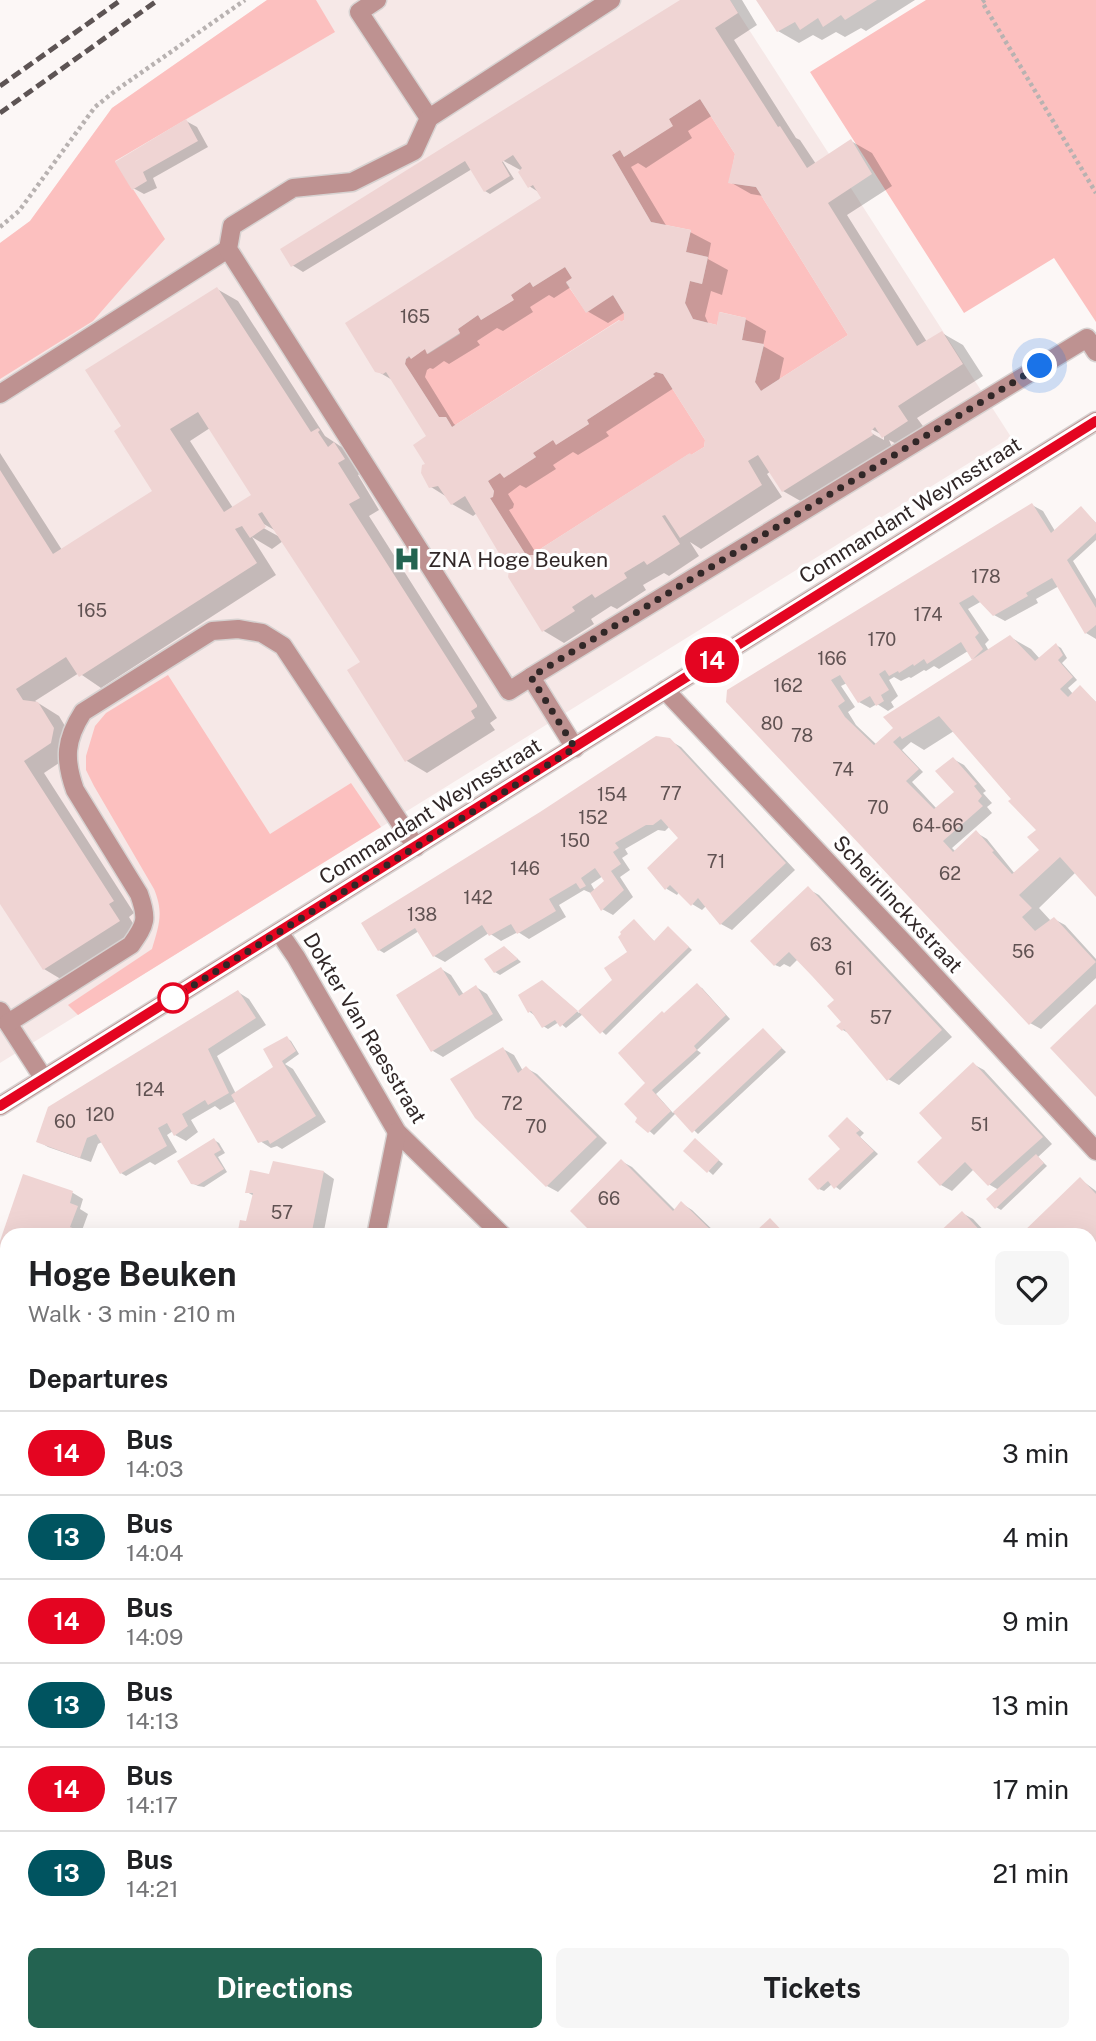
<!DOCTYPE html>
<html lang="en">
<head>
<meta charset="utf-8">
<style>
	:root { --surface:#fff; --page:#f6f6f6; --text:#202124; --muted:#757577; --line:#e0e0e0; --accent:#236351 }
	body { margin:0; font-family:"Public Sans",sans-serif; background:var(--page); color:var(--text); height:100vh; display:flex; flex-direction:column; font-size:26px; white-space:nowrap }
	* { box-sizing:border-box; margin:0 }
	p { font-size:23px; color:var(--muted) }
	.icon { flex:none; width:38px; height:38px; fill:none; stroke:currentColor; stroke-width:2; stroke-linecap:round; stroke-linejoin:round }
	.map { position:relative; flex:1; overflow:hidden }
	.sheet { position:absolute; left:0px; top:1228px; width:1097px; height:814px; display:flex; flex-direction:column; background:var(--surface); border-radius:21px 21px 0 0; box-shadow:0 7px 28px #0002 }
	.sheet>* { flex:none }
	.badge { padding:0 14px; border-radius:23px; font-size:24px; line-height:46px }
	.you { position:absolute; width:35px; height:35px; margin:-18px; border:5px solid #fff; border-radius:50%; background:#1a73e8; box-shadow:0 0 0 10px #1a73e833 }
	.map>.badge { position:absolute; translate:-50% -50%; box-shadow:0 0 0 4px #fff }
	h2 { padding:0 28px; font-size:26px; line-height:63px }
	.round { display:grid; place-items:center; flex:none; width:74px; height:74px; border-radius:10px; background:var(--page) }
	.headline { display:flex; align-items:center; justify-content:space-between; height:119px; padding:0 28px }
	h1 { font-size:33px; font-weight:700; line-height:52px }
	.button { display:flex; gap:14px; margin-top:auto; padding:14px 28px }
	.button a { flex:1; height:80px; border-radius:10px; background:var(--accent); color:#fff; font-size:28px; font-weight:700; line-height:80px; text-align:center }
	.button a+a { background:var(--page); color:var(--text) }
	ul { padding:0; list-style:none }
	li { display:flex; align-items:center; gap:21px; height:84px; padding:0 28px; border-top:2px solid var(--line) }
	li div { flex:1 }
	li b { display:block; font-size:26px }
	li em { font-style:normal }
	li .badge { min-width:77px; font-weight:700; text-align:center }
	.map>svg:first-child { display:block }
	.built { fill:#f6e8e7 }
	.green { fill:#fcc0bf }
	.shadow { fill:#0003; fill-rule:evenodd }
	.building { fill:#efd4d3; fill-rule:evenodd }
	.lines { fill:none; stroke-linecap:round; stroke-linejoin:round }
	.minor-casing { stroke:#d7d2d1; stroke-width:21 }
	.path { stroke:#b8b2b1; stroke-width:4.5; stroke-dasharray:3.5 3.5; stroke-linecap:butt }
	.minor { stroke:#be9291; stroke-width:18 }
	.rail { stroke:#5d5454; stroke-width:5; stroke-dasharray:10 5; stroke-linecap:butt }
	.line-casing { stroke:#fff; stroke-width:16 }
	.line { stroke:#e40521; stroke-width:10 }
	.walk { stroke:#312727; stroke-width:7; stroke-dasharray:0 12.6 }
	.stop-dot { fill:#fff; stroke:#e40521; stroke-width:3.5 }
	.labels { text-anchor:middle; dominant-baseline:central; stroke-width:6; stroke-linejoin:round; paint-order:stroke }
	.number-label { font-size:18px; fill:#605252 }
	.street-label { font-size:21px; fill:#312727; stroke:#fff }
	.poi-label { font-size:21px; fill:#312727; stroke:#fff; text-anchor:start }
</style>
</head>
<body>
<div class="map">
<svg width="1096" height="2041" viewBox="0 0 1096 2041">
	<rect width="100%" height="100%" fill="#fcf7f6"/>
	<!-- built -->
	<path class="built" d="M267 0H730L1011 437 0 1063V243L30 221 112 108Z"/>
	<!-- green -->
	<g class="green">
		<path d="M267 0H316L335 32 115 161 165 239 93 321 0 379V243L30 221 112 108Z"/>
		<path d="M926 0H1096V322L1054 258 964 313 810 72Z"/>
		<path d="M700 99 735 154 729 183 756 187 848 335 761 391 755 382 764 345 742 340 746 318 720 312 717 325 693 319 685 303 690 281 702 284 708 257 686 252 691 230 651 222 612 155 620 150 624 157 672 126 669 119Z"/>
		<path d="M565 267 572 278 566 283 586 312 613 295 624 313V320L621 322 619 320 452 427 446 417H439L405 364 406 359 425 349 428 354 460 334 458 329 478 315 481 320 513 300 511 295 530 282 533 287Z"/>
		<path d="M656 372 663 374 705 440 704 447 691 455 689 454 534 553 535 555H526L490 498 493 497 494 491 488 481 500 473 504 477 536 457 533 453 553 440 557 444 589 424 587 420 654 376 653 374Z"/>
		<path d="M168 675 270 834 351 783 381 827 78 1015 68 1005 152 949C159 925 164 913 154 889L94 786 86 770V756L95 726 106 713Z"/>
	</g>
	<!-- shadow -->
	<g class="shadow">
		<path d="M684 0H742L757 25 734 40 796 138 800 140 816 164 851 141 872 153 892 186 847 215 927 342 942 333 963 345 983 376 917 418 928 433 904 448 889 440 892 447 804 503 783 491 771 471 767 474 782 497 701 549 690 542 699 556 669 576 664 573 643 585 646 590 617 609 611 606 591 619 594 624 564 643 544 631 511 569 477 513 473 516 452 504 447 497 431 487 427 465 429 436 394 381 377 371 544 198 540 193 529 186 522 171 502 160 514 179 490 194 485 191 472 169 303 272 292 265ZM713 115 737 154 730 182 751 194 763 196 850 335 779 381 784 358 763 346 766 331 745 319 718 327 709 325 705 316 711 291 722 295 728 270 708 259 711 243 690 232 667 227 631 167 638 163 646 168 692 138 688 131ZM571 287 587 311 608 323 627 311 625 321 457 426 454 424 425 377 427 370 430 368 433 369 444 361 449 364 480 345 477 341 497 328 503 331 533 312 530 307 549 295 554 298ZM674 388 707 439 706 448 536 553 509 510 513 508 514 504 508 494 520 485 526 488 556 469 553 465 573 452 578 455 609 436 606 432ZM864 425 884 436V440L862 428Z"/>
		<path d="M759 0H915L866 31 861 28 845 37 836 32 822 40 813 35 799 43 778 31Z"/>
		<path d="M186 121 197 127 208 147 153 178 157 188 144 194 133 188 117 162Z"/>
		<path d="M217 289 238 301 325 436 355 456 364 471 358 475 379 510 369 516 497 718 490 723 495 730 427 773 407 761 363 662 283 541 272 549 252 537 276 575 101 688 79 673 35 701 59 716 74 741 71 755 44 773 134 913 129 917 139 933 64 981 44 969 0 901V453L62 550 154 491 124 426ZM210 428 254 496 233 508 190 441ZM260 522 278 532V536L258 525Z"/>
		<path d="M1032 505 1043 511 1055 531 1081 508 1096 523V540L1073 561 1096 599V639L1086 633 1059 586 1036 599 1038 603 1005 621 994 615 982 601 968 609 989 640 985 644 989 651 1010 637 1031 649 1040 659 1056 645 1061 648 1067 658 1062 663 1077 680 1068 688 1073 694 1081 688 1096 702V894L1076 872 1039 908 1051 921 1054 919 1065 925 1096 959V978L1041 1029 1030 1023 728 701ZM968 651 974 660 877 745 856 725 848 712 855 707 841 686 847 683 859 702 870 708 877 704 888 711 894 707 891 702 898 696 889 680 894 677 901 681 909 677 911 678 924 670 926 671 934 666 939 669ZM954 731 1038 830 1041 850 1015 874 987 839 977 833 956 852 952 848 992 813 987 807 992 803 983 793 986 791 964 765 953 759 956 792 937 809 912 782 923 772 902 750 911 742 924 750Z"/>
		<path d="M669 740 681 747 795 870 732 930 721 924 706 906 702 910 692 904 679 892 677 895 667 889 649 868 681 839 670 826 665 831 658 830 625 849 628 854 622 858 630 870 620 877 633 897 613 915 602 909 593 894 584 890 559 905 566 917 529 939 518 932 501 941 489 933 445 962 434 956 419 931 384 953 379 950ZM603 876 606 882 595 891 591 884Z"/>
		<path d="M808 889 819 895 952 1037 899 1085 888 1079 850 1034 843 1030 844 1022 837 1000 798 959 790 967 784 964 780 967 775 965Z"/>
		<path d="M634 922 655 942 669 928 692 950 606 1035 583 1014 566 1028 559 1022 548 1029 543 1026 534 1015 530 1012 520 996 547 985 579 1013 615 980 629 953Z"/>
		<path d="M509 951 521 962 500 975 495 972 487 959Z"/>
		<path d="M441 969 451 975 464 995 476 987 487 994 503 1020 443 1057 433 1051Z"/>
		<path d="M697 986 702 988 730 1019 697 1050 701 1053 656 1094 673 1113 763 1030 786 1052 698 1134 676 1113 654 1135 638 1121 664 1015Z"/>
		<path d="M238 992 249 999 266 1025 217 1056 236 1094 276 1067 287 1038 291 1041 299 1054 285 1064 293 1069 326 1122 282 1149 277 1146 271 1148 260 1141 236 1101 220 1110 215 1106 191 1120 198 1132 186 1141 175 1135 173 1131 167 1135 177 1152 155 1165 150 1162 126 1176 121 1173 102 1142 98 1144 91 1162 48 1147 38 1141Z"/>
		<path d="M503 1049 514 1055 523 1071 526 1068 537 1074 607 1143 558 1192 547 1186Z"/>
		<path d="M973 1064 984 1070 1052 1144 1038 1157 1047 1166 1001 1210 996 1207 999 1190 990 1185 974 1169 952 1191 941 1185 944 1138Z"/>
		<path d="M848 1119 864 1133 860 1137 878 1154 840 1190 832 1184 824 1191 819 1189 843 1149Z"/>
		<path d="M214 1140 219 1143 225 1153 218 1157 227 1172 204 1187 198 1186 192 1183Z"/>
		<path d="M696 1140 723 1164 713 1175 686 1151Z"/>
		<path d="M621 1161 632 1167 675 1210 681 1203 692 1210 719 1236H598Z"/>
		<path d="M324 1172 334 1179 323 1236H239L248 1223 254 1196 247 1192 271 1176Z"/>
		<path d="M24 1176 73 1193 83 1199 80 1209 88 1214 81 1233 86 1236H7V1314L0 1312V1245Z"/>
		<path d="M1080 1179 1096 1191V1365L1093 1368 1090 1366V1236Z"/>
		<path d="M962 1213 973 1219 989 1236H938Z"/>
		<path d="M0 1348 7 1351V1472L0 1492Z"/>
		<path d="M1090 1513 1096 1518V1901L1090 1908Z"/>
		<path d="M0 1845 7 1849V1848V1858L0 1883Z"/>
		<path d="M0 1945 6 1948 3 1965H0V1967Z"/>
		<path d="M56 2035H162L160 2041H54Z"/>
		<path d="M392 2035H430L429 2041H391Z"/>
		<path d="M510 2035H594L593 2041H509Z"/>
		<path d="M710 2035H789L788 2041H709Z"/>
	</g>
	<!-- building -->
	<g class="building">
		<path d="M680 0H730L738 13 715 28 778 127 780 126 807 168 851 139 872 174 828 203 917 346 942 331 963 364 898 406 908 421 882 438 875 427 871 431 873 435 782 492 758 455 748 461 762 485 680 538 665 515 662 516 680 544 647 565 644 561 624 573 627 578 595 598 592 594 572 607 575 611 542 632 508 577 509 570 465 496 451 505 438 486 429 488 421 473 422 465 425 464 413 445 426 436 386 372 383 374 375 372 345 323 541 198 533 185 528 188 518 172 522 168 513 155 502 162 510 176 484 192 465 161 291 267 280 249ZM700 99 735 154 728 183 756 187 848 335 761 391 755 382 764 344 742 340 746 318 719 312 717 325 693 319 685 303 690 281 702 284 708 257 686 252 691 230 651 222 612 155 620 150 624 157 673 126 669 119ZM565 267 572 278 566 282 586 313 613 295 624 313V320L621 322 620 320 452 427 446 417H439L405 364 406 359 409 356 411 359 425 349 427 354 460 333 458 329 478 315 481 320 514 300 511 295 530 282 533 287ZM656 372 663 374 705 440 704 447 691 455 690 453 534 553 535 555H526L490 498 493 497 494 491 488 481 500 473 504 478 536 457 533 453 553 440 556 445 589 424 587 420 655 376 653 374Z"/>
		<path d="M756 0H877L845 20 841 15 823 27 818 18 800 30 795 22 777 32Z"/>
		<path d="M186 119 198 141 143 172 147 181 132 190 115 162Z"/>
		<path d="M217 287 311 432 318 428 320 430 318 432 328 447 334 442 345 459 338 463 360 498 349 504 477 705V707L471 711 475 718 405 762 347 670 360 662 262 512 258 514 266 527 250 538 242 526 235 529 257 563 79 677 66 657 16 689 23 700 38 702 54 728 51 743 24 761 114 901 109 904 120 921 43 970 0 904V470L53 554 152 491 114 431 121 426 85 370ZM198 412 251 495 224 512 170 429Z"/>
		<path d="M1032 503 1051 533 1081 506 1096 523V533L1067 560 1096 608V625L1085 634 1052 578 1026 593 1028 596 993 616 973 595 959 603 979 633 975 637 983 649 972 660 961 642 927 664 924 659 914 666 913 664 899 673 898 671 889 676 885 670 879 674 889 690 881 695 884 701 876 706 870 696 858 703 840 675 831 680 845 701 838 706 845 717 874 745 893 728 883 717 970 661 1010 635 1035 661 1056 643 1063 655 1058 660 1073 677 1060 689 1068 697 1080 685 1096 702V897L1060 857 1019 895 1032 908 1022 917 1035 931 1054 917 1096 962 1029 1025 726 702 727 690ZM939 716 1011 799 1008 801 1036 830 1027 837 1039 850 1012 874 992 852 994 851 976 830 953 852 943 841 983 806 978 801 982 796 974 786 977 784 953 757 935 771 954 792 934 809 906 781 919 769 893 742 900 736 902 739Z"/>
		<path d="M656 736 670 738 786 863 720 925 698 898 691 906 670 885 665 890 647 868 678 838 661 819 653 825H646L615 843 619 848 613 852 621 864 611 871 624 890 601 911 590 893 604 881 595 868 581 878 586 886 580 889 576 883 549 899 556 911 517 934 511 924 489 936 482 925 433 957 415 928 378 951 361 923 540 812Z"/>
		<path d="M808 886 942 1030 887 1081 844 1029 842 1031 836 1026 841 1022 827 1006 834 1000 812 976 789 952 774 966 750 941Z"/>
		<path d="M634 919 654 941 668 926 689 947 600 1034 578 1011 612 980 604 968 627 952 618 937 621 934 620 932Z"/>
		<path d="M504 946 518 959 494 973 484 959Z"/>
		<path d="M441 967 459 996 476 985 493 1014 431 1052 396 995Z"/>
		<path d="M542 980 578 1011 560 1027 555 1020 542 1028 531 1011 528 1013 518 995Z"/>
		<path d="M697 983 726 1015 694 1046 697 1050 652 1090 671 1111 648 1133 635 1122 637 1118 624 1104 645 1083 618 1053 662 1011 664 1013Z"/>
		<path d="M238 990 256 1018 208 1049 229 1093 208 1105 205 1100 182 1114 188 1126 174 1136 167 1123 158 1128 167 1146 120 1174 96 1134 87 1138 80 1158 36 1142 48 1107Z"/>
		<path d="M1096 1004V1097L1050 1048Z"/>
		<path d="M763 1028 782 1048 692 1133 673 1112Z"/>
		<path d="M287 1036 296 1051 282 1061 316 1116 270 1144 268 1140 258 1143 231 1095 273 1067 263 1049Z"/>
		<path d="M503 1047 518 1073 526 1066 597 1137 546 1187 475 1118 450 1079Z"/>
		<path d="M973 1062 1043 1137 988 1186 965 1162 940 1186 917 1162 942 1138 919 1113Z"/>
		<path d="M847 1117 860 1130 856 1133 874 1151 834 1189 828 1181 818 1190 808 1179 840 1149 828 1136Z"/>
		<path d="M214 1138 221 1150 214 1154 224 1169 198 1185 191 1184 177 1161Z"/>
		<path d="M695 1138 719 1160 707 1173 683 1151Z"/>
		<path d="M1036 1154 1044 1163 995 1209 986 1199Z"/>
		<path d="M621 1159 673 1211 681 1201 717 1236H595L570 1211Z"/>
		<path d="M273 1161 324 1171 311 1236H237L240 1220 246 1221 253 1193H245L250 1170 269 1174Z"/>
		<path d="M23 1174 73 1191 70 1203 78 1206 70 1227 82 1232 81 1236H7V1314L0 1311V1241Z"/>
		<path d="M1080 1177 1096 1194V1349L1090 1354V1236H1019Z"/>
		<path d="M962 1211 985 1236H935Z"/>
		<path d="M770 1218 787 1236H759L755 1232Z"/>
		<path d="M0 1347 7 1349V1463L0 1461Z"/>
		<path d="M1090 1513 1096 1519V1861L1094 1859 1090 1864Z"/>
		<path d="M0 1613 7 1616V1654L0 1652Z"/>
		<path d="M0 1691 7 1693V1737L0 1735Z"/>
		<path d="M7 1739V1768L0 1766V1756Z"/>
		<path d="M2 1788 7 1789V1809L0 1807Z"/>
		<path d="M1090 1948 1096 1953V1991L1090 1987Z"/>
		<path d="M54 2035H150L149 2041H53Z"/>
		<path d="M269 2035 294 2040 293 2041H268Z"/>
		<path d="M390 2035H425L424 2041H389Z"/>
		<path d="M508 2035H583L582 2041H507Z"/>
		<path d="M709 2035H777L776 2041H708Z"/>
		<path d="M838 2035H997L1008 2041H837Z"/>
	</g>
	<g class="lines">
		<!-- minor casing -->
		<g class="minor-casing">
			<g id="minor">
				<path d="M377 0 359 12 429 118"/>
				<path d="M0 394 228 249"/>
				<path d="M531 677 509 691 228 249 232 226 293 188 352 182 414 151 429 118 611 0"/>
				<path d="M665 690 907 946 1096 1151"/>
				<path d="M575 748 531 677 1087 338 1096 352"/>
				<path d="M279 932 296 957 397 1132 503 1236"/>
				<path d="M0 1011 44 1079"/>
				<path d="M8 1023 131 945C146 924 148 919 139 894L75 790C64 759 65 740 83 712L212 631 238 629 262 633 283 646 416 847"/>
				<path d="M0 1106 1096 421"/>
				<path d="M376 1236 397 1132"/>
				<path d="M210 2041 211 2035"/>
				<path d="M644 2041 645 2035"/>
			</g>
		</g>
		<!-- path -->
		<g class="path">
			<path d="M985 0 982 2 1096 193"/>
			<path d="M0 227 19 211 95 107 115 91 245 0"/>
		</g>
		<!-- minor -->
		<use href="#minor" class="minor"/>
		<!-- rail -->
		<g class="rail">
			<path d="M0 86 121 0"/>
			<path d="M0 113 158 0"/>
		</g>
	</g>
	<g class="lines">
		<!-- line casing -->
		<g class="line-casing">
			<path id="line" d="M0 1106 1096 421"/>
		</g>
		<!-- line -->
		<use href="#line" class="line"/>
		<!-- walk -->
		<path class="walk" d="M173 998 575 748 531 677 1040 366"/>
	</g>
	<!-- icons -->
	<defs>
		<g id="hospital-bare" transform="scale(2.1)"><path d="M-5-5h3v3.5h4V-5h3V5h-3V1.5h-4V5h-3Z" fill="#236351" stroke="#fff" stroke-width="2.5" paint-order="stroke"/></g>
	</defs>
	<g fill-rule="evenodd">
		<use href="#hospital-bare" x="407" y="559"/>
	</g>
	<!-- markers -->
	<circle class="stop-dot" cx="173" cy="998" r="14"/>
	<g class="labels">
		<!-- number labels -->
		<g class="number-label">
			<text x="415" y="316">165</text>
			<text x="986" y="576">178</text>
			<text x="92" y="610">165</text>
			<text x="928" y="614">174</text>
			<text x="882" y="639">170</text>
			<text x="832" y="658">166</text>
			<text x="788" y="685">162</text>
			<text x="772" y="723">80</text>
			<text x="802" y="735">78</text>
			<text x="843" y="769">74</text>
			<text x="671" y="793">77</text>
			<text x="612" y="794">154</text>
			<text x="878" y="807">70</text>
			<text x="593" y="817">152</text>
			<text x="938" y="825">64-66</text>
			<text x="575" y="840">150</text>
			<text x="716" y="861">71</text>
			<text x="525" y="868">146</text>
			<text x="950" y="873">62</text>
			<text x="478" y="897">142</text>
			<text x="422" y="914">138</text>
			<text x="821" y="944">63</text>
			<text x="1023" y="951">56</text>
			<text x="844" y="968">61</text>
			<text x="881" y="1017">57</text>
			<text x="150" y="1089">124</text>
			<text x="512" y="1103">72</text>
			<text x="100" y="1114">120</text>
			<text x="65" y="1121">60</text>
			<text x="980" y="1124">51</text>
			<text x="536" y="1126">70</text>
			<text x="609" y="1198">66</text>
			<text x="282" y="1212">57</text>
		</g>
		<!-- street labels -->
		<g class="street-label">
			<text transform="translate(910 510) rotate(-32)">Commandant Weynsstraat</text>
			<text transform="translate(430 811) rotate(-32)">Commandant Weynsstraat</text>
			<text transform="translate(898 904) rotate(47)">Scheirlinckxstraat</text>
			<text transform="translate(365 1028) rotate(59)">Dokter Van Raesstraat</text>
		</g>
		<!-- poi labels -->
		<g class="poi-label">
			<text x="428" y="559">ZNA Hoge Beuken</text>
		</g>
	</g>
</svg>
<div class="you" style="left:1040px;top:366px"></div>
<b class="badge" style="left:712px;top:660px;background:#e40521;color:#fff">14</b>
<section class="sheet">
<div class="headline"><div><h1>Hoge Beuken</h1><p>Walk · 3 min · 210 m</p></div><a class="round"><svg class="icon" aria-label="heart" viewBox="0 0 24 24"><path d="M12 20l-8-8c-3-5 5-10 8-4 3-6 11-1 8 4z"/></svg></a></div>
<h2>Departures</h2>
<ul>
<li><span class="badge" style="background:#e40521;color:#fff">14</span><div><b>Bus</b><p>14:03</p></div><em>3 min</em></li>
<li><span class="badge" style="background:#005460;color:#fff">13</span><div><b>Bus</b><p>14:04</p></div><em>4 min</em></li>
<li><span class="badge" style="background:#e40521;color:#fff">14</span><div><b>Bus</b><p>14:09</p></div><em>9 min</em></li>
<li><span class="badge" style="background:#005460;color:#fff">13</span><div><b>Bus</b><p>14:13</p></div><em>13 min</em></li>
<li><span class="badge" style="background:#e40521;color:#fff">14</span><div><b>Bus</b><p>14:17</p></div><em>17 min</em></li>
<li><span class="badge" style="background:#005460;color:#fff">13</span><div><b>Bus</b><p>14:21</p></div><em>21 min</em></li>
</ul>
<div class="button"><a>Directions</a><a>Tickets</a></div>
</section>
</div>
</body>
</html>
